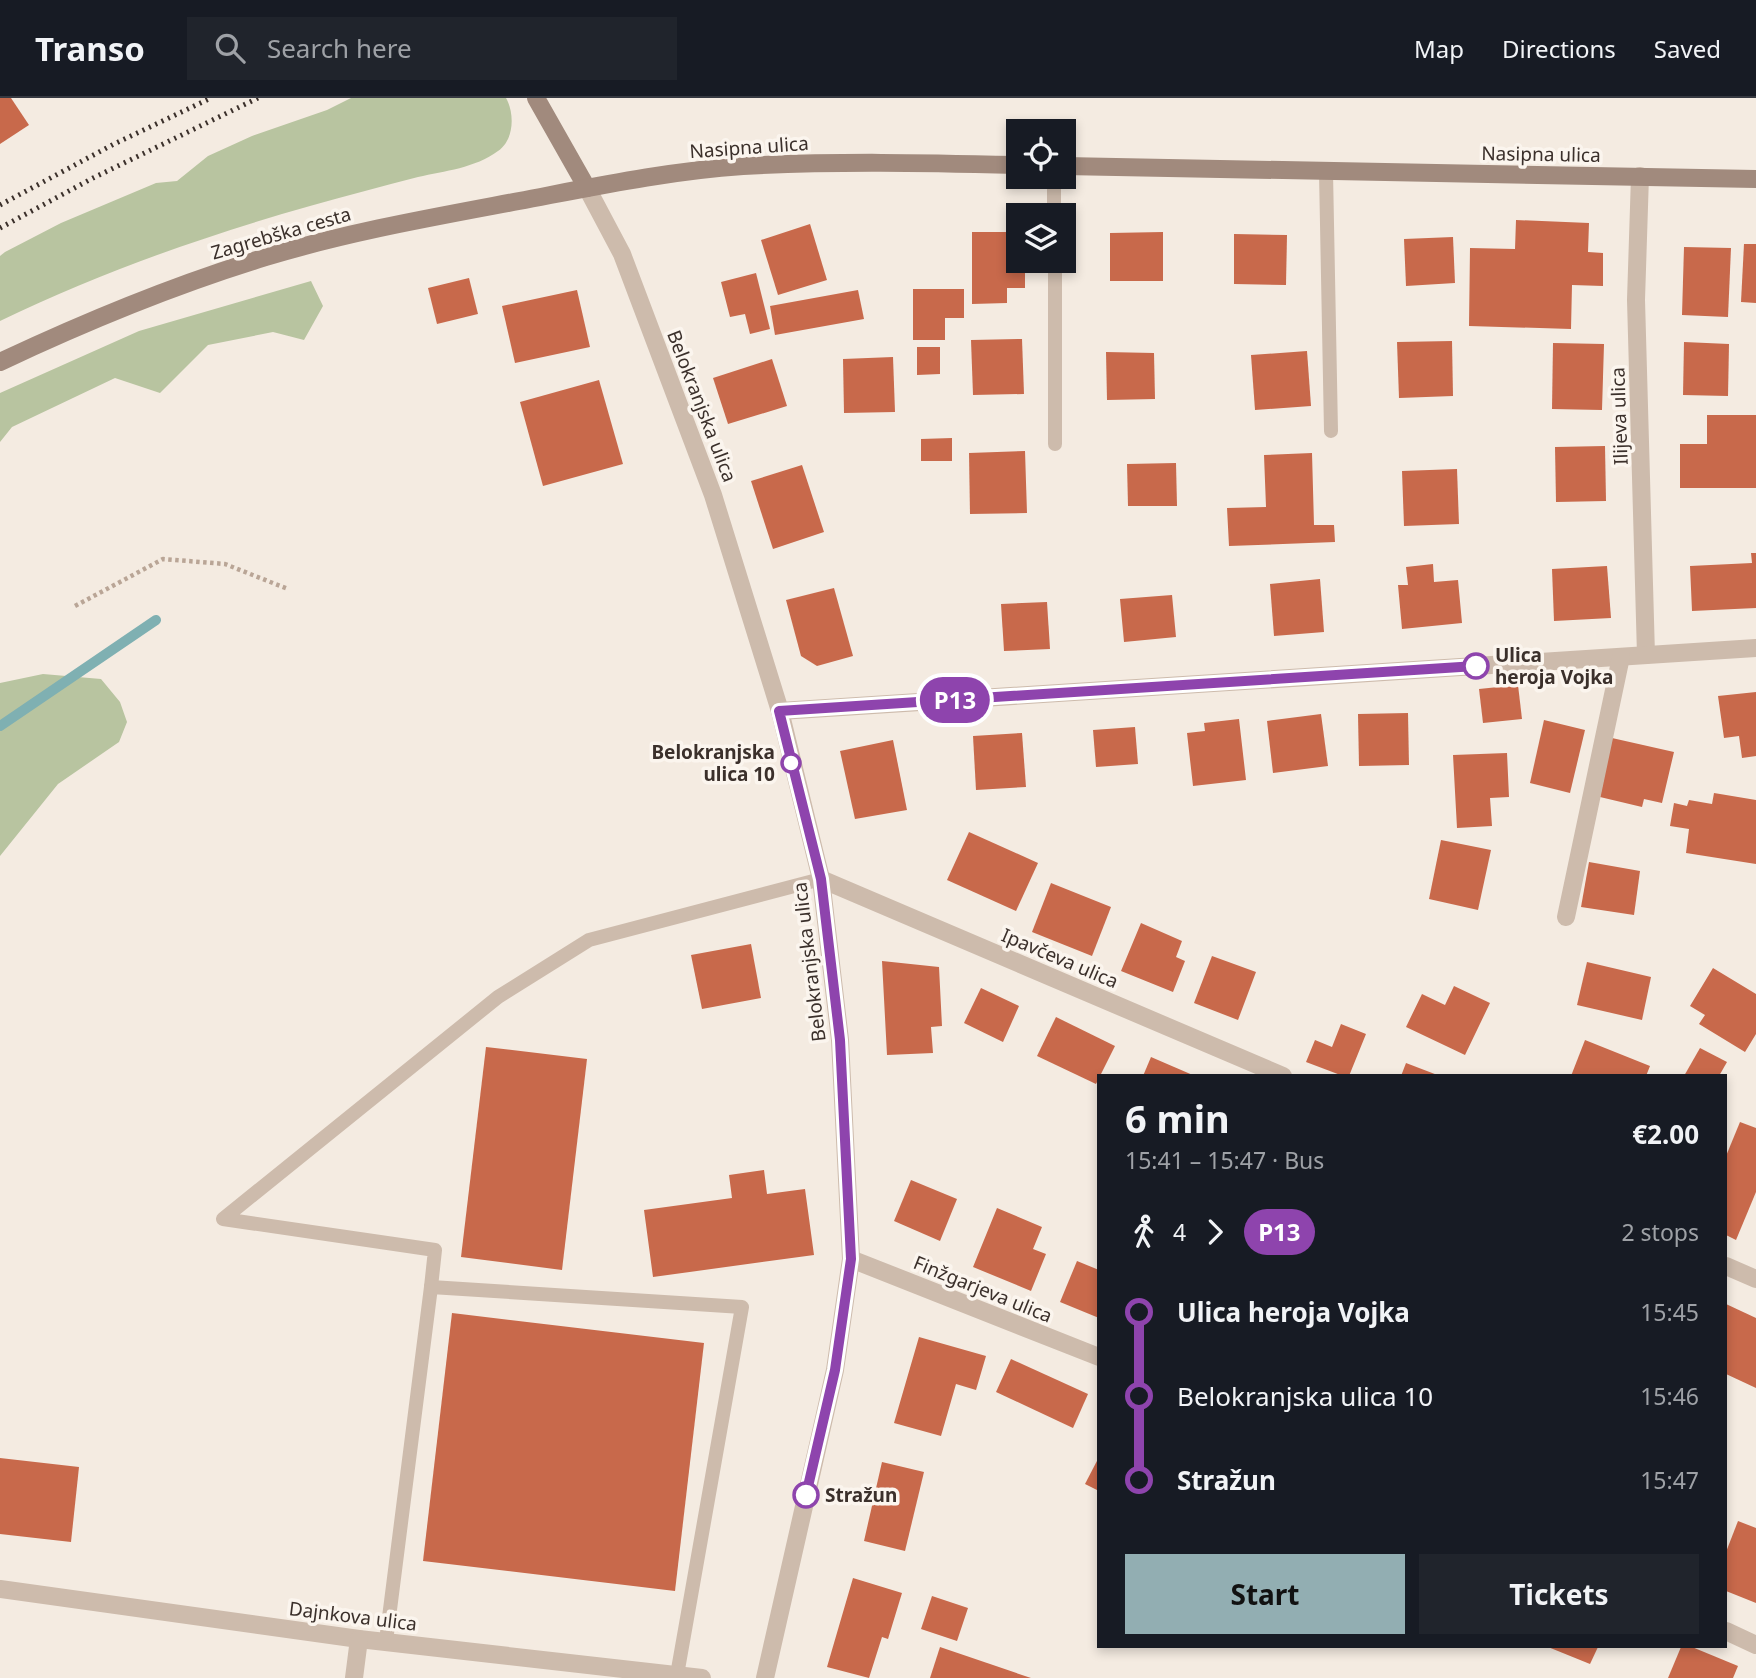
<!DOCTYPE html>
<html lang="en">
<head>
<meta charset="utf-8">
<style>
	:root { --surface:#171b24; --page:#20242c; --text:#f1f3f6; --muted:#9ea1a6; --line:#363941; --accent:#92aeb2 }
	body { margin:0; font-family:"Noto Sans",sans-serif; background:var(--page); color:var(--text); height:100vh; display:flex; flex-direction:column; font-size:26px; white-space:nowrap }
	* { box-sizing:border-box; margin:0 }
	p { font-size:23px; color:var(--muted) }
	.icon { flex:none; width:38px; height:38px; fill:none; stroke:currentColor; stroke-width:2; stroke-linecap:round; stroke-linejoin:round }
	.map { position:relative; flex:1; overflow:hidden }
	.panel { position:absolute; left:1097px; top:976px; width:630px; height:574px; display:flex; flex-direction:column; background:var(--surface); border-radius:0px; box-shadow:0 4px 10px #0003 }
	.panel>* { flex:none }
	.badge { padding:0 14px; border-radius:23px; font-size:24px; line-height:46px }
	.controls { position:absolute; left:1006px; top:21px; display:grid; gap:14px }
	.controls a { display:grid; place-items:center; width:70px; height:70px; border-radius:0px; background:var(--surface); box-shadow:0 4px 10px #0003; font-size:35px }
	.map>.badge { position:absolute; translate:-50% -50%; box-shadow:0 0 0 4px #fff }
	.legs { display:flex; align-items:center; gap:10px; height:77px; padding:0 28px; font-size:23px }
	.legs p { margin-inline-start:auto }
	.head { display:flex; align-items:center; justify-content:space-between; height:119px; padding:0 28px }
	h1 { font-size:38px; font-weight:700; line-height:52px }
	.button { display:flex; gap:14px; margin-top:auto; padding:14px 28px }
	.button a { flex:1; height:80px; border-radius:0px; background:var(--accent); color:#111; font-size:28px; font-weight:700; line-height:80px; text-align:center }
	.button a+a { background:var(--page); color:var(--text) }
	ul { padding:0 28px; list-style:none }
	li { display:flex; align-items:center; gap:24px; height:84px; font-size:26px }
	li i { display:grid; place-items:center; width:10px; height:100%; margin:0 9px; background:currentColor }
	li i::after { content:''; width:18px; height:18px; margin:-9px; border:5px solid; border-radius:50%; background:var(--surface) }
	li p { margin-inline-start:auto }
	li:first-child i { background:linear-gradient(#0000 50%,currentColor 0) }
	li:last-child i { background:linear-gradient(currentColor 50%,#0000 0) }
	header { display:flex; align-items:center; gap:42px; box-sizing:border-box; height:98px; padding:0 35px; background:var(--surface); border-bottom:2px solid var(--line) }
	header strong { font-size:33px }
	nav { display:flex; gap:38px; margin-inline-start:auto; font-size:24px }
	.search { width:490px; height:63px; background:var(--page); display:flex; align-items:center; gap:18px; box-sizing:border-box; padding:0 24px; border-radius:0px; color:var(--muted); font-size:26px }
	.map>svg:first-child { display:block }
	.green { fill:#b8c4a0 }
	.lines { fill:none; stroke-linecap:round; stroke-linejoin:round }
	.stream { stroke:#7fb0b2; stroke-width:10 }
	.building { fill:#c8694b }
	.path { stroke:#b9a596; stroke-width:4.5; stroke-dasharray:3.5 3.5; stroke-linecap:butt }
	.lane { stroke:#cdbbac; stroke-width:14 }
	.street { stroke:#cdbbac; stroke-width:18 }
	.secondary { stroke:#a18a7d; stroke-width:18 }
	.rail { stroke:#3b302b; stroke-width:5; stroke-dasharray:2 5; stroke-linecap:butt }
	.line-1-casing { stroke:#fff; stroke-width:16 }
	.line-1 { stroke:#8e44ad; stroke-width:10 }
	.stop-1-dot { fill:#fff; stroke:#8e44ad; stroke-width:3.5 }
	.labels { text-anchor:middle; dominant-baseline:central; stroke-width:7; stroke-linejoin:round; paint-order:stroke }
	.street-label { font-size:19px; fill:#3b302b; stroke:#fbf5ee }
	.stop-label { font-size:19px; font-weight:bold; fill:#3b302b; stroke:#fbf5ee; text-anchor:start }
</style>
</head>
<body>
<header>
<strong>Transo</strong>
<div class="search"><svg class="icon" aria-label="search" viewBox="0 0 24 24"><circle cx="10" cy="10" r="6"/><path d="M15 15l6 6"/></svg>Search here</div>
<nav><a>Map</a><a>Directions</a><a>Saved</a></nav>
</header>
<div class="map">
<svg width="1756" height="1580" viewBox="0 0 1756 1580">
	<rect width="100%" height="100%" fill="#f4ebe1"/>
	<!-- green -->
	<g class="green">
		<path d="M351 0H506C515 16 514 42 498 53 475 70 445 73 418 79 382 88 346 98 310 108 204 138 99 175 0 223V158L5 154 61 125 156 85 177 83 208 58 252 38 327 12Z"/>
		<path d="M311 183 323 208 304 242 273 234 208 247 160 295 115 280 12 329 0 344V295L139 233Z"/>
		<path d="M43 576 101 581 120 604 127 624 119 644 58 686 0 758V585Z"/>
	</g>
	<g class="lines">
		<!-- stream -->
		<path class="stream" d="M0 628 156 522"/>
	</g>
	<!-- building -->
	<g class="building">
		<path d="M0 0H11L29 27 0 46Z"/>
		<path d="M1516 122 1589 125 1588 154 1603 155V188L1572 187 1571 231 1469 228 1470 150 1515 151Z"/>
		<path d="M810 126 827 182 778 197 761 142Z"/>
		<path d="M972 134H1018V163H1025V190H1007V205L972 206Z"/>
		<path d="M1163 134V183H1110V135Z"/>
		<path d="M1234 136 1287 137 1286 187 1234 186Z"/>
		<path d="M1453 139 1455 185 1406 188 1404 141Z"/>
		<path d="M1744 146H1756V205L1741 204Z"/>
		<path d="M1684 149 1731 150 1728 219 1682 217Z"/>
		<path d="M756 175 770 231 750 236 745 216 730 219 721 184Z"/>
		<path d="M469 180 478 216 437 226 428 190Z"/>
		<path d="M913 191H964V220H945V242H913Z"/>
		<path d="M577 192 590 249 515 265 502 208Z"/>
		<path d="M858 192 864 221 775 237 770 208Z"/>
		<path d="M1022 241 1024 296 973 297 971 242Z"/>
		<path d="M1452 243 1453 298 1399 300 1397 244Z"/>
		<path d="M1684 244 1729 246 1728 298 1683 297Z"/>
		<path d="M1553 245 1604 246 1602 312 1552 311Z"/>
		<path d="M917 249H940V276L917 277Z"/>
		<path d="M1307 253 1311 308 1255 312 1251 257Z"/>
		<path d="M1106 254 1154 255 1155 301 1107 302Z"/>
		<path d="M893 259 895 314 844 315 843 261Z"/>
		<path d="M772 261 787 308 728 326 713 280Z"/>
		<path d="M599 282 623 366 543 388 520 304Z"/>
		<path d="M1707 317H1756V390H1680V346H1707Z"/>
		<path d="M952 340V363H921V341Z"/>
		<path d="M1605 348 1606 403 1556 404 1555 349Z"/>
		<path d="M1025 353 1027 415 970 416 969 355Z"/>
		<path d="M1312 355 1314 427H1334L1335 444 1229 448 1227 410 1266 409 1264 357Z"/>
		<path d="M1176 365 1177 408H1128L1127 366Z"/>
		<path d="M802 367 824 434 773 451 751 383Z"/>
		<path d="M1457 371 1459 426 1404 428 1402 373Z"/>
		<path d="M1751 455H1756V510L1692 513 1690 468 1752 465Z"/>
		<path d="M1433 466 1434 484 1458 482 1462 525 1402 531 1398 487H1408L1406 469Z"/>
		<path d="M1607 468 1611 520 1554 523 1552 471Z"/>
		<path d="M1320 481 1324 534 1274 538 1270 486Z"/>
		<path d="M834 490 853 558 817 568 801 558 786 502Z"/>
		<path d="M1172 497 1176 539 1124 544 1120 501Z"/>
		<path d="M1047 504 1050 551 1004 553 1001 506Z"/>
		<path d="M1518 587 1522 621 1483 625 1479 591Z"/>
		<path d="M1756 594V658L1742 660 1739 638 1724 640 1718 598Z"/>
		<path d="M1408 615 1409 667 1359 668 1358 616Z"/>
		<path d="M1321 616 1328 668 1273 675 1267 623Z"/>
		<path d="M1239 621 1246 682 1193 688 1187 635 1205 633 1204 625Z"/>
		<path d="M1544 622 1585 632 1570 695 1530 685Z"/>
		<path d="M1135 629 1138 666 1096 669 1093 632Z"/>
		<path d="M1022 635 1026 689 976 692 973 638Z"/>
		<path d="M1612 640 1674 654 1662 705 1644 701 1642 709 1600 699Z"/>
		<path d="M893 642 907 712 855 721 840 653Z"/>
		<path d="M1507 655 1509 699 1490 700 1492 728 1457 730 1453 657Z"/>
		<path d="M1714 695 1756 702V766L1686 755 1689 731 1670 728 1674 705 1687 708 1689 702 1712 706Z"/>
		<path d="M969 734 1038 765 1016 813 947 782Z"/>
		<path d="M1441 742 1491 752 1478 812 1429 801Z"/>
		<path d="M1589 764 1640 773 1634 817 1581 809Z"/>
		<path d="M1051 785 1111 809 1092 858 1032 834Z"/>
		<path d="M1141 825 1182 843 1176 859 1185 863 1173 894 1121 873Z"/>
		<path d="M751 846 761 900 702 911 691 857Z"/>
		<path d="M1212 858 1256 874 1238 922 1194 905Z"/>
		<path d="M882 863 939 869 942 928 931 929 933 955 887 957Z"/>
		<path d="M1587 864 1651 879 1642 922 1577 907Z"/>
		<path d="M1713 870 1756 896V936L1745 954 1699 926 1705 917 1690 908Z"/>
		<path d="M1454 888 1490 905 1465 957 1406 929 1422 896 1445 907Z"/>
		<path d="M981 890 1019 908 1003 944 964 925Z"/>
		<path d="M1056 919 1115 948 1096 986 1037 958Z"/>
		<path d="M1341 926 1366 936 1349 978H1343L1306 964 1315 942 1332 949Z"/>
		<path d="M1585 942 1650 968 1646 978H1571Z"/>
		<path d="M486 949 587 961 562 1172 461 1159Z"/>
		<path d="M1700 950 1727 964 1719 978H1684Z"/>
		<path d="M1151 959 1195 978H1143Z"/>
		<path d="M1406 965 1440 978H1401Z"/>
		<path d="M1740 1024 1756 1030V1094L1736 1142 1726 1137V1058Z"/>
		<path d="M764 1072 767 1096 805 1091 814 1157 653 1179 644 1112 732 1100 729 1077Z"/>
		<path d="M911 1082 957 1101 940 1143 894 1123Z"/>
		<path d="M997 1110 1042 1129 1033 1151 1046 1156 1031 1193 973 1169Z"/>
		<path d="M1077 1163 1099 1172V1220L1060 1204Z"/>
		<path d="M1726 1206 1756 1220V1290L1726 1276Z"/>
		<path d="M452 1215 704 1245 675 1493 423 1463Z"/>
		<path d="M919 1239 986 1258 976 1292 956 1286 941 1338 894 1325Z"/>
		<path d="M1011 1261 1088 1296 1073 1330 996 1294Z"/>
		<path d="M1099 1359V1393L1085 1386Z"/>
		<path d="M0 1360 79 1369 71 1444 0 1436Z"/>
		<path d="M882 1364 924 1374 905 1453 864 1443Z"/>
		<path d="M1738 1423 1756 1430V1505L1726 1493V1454Z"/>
		<path d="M853 1480 902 1495 888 1541 882 1539 869 1580 827 1569Z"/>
		<path d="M932 1498 968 1510 957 1543 921 1531Z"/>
		<path d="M940 1549 1031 1580H930Z"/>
		<path d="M1548 1549H1598L1590 1566Z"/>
		<path d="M1681 1549H1692L1738 1568 1733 1580H1668Z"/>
	</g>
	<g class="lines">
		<!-- path -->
		<path class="path" d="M75 508 163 461 225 466 288 491"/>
		<!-- lane -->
		<g class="lane">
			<path d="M1326 74 1331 333"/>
			<path d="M1054 79V117"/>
			<path d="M1055 163V346"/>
			<path d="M431 1189 435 1152 223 1121 498 899 589 842 821 781"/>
			<path d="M386 1543 431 1189 742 1209 677 1577"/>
		</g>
		<!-- street -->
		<g class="street">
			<path d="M1640 78 1636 202 1646 557"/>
			<path d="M587 90 622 156 713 397 780 613 821 781 840 942 851 1161 835 1272 765 1580"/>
			<path d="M780 613 1756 550"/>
			<path d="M821 781 1283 978"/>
			<path d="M1566 819 1621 559"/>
			<path d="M851 1161 1099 1259"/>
			<path d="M1726 1168 1756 1181"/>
			<path d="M0 1491 359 1541 702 1580"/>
			<path d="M1726 1533 1756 1547"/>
			<path d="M354 1580 359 1541"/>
		</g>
		<!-- secondary -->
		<g class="secondary">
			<path d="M536 0 587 90"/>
			<path d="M1064 68 1756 81"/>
			<path d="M0 264C87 223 174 187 266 159 348 134 434 119 519 103 593 89 668 73 743 68 835 63 927 65 1018 67"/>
		</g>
		<!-- rail -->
		<g class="rail">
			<path d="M0 107 114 46 211 0"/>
			<path d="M0 130 93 80 258 0"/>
		</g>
	</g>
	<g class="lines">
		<!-- line-1 casing -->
		<g class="line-1-casing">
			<path id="line-1" d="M806 1397 835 1272 851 1161 840 942 821 781 779 613 1476 568"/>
		</g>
		<!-- line-1 -->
		<use href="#line-1" class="line-1"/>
	</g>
	<!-- markers -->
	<g class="stop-1-dot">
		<circle cx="1476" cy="568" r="12"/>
		<circle cx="791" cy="665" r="9"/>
		<circle cx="806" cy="1397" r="12"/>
	</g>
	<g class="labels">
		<!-- street labels -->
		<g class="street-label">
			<text transform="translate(749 49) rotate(-4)">Nasipna ulica</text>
			<text transform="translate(1541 56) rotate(1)">Nasipna ulica</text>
			<text transform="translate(281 135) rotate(-16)">Zagrebška cesta</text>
			<text transform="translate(702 308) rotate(69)">Belokranjska ulica</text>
			<text transform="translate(1619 318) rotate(-92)">Ilijeva ulica</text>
			<text transform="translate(1060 860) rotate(23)">Ipavčeva ulica</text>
			<text transform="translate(809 864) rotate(-97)">Belokranjska ulica</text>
			<text transform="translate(983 1191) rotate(22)">Finžgarjeva ulica</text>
			<text transform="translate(353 1518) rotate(7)">Dajnkova ulica</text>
		</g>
		<!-- stop labels -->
		<g class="stop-label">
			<text x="1495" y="557">Ulica<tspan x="1495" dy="22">heroja Vojka</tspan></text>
			<text x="775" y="654" text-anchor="end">Belokranjska<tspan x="775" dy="22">ulica 10</tspan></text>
			<text x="825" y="1397">Stražun</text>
		</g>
	</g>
</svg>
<div class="controls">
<a><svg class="icon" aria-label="locate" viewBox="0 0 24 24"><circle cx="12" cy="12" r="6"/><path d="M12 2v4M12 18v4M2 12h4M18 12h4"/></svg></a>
<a><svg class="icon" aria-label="layers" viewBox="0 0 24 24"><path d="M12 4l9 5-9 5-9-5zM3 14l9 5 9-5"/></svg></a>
</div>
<b class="badge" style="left:955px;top:602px;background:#8e44ad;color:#fff">P13</b>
<section class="panel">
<div class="head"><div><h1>6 min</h1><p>15:41 – 15:47 · Bus</p></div><b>€2.00</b></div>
<div class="legs"><svg class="icon" aria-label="walk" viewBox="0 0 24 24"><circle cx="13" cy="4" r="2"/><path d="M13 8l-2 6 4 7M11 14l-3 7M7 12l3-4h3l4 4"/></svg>4<svg class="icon" aria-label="forward" viewBox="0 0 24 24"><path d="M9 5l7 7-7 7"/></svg><b class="badge" style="background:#8e44ad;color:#fff">P13</b><p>2 stops</p></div>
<ul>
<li><i style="color:#8e44ad"></i><b>Ulica heroja Vojka</b><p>15:45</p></li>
<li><i style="color:#8e44ad"></i><span>Belokranjska ulica 10</span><p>15:46</p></li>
<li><i style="color:#8e44ad"></i><b>Stražun</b><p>15:47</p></li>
</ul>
<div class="button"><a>Start</a><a>Tickets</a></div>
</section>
</div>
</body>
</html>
